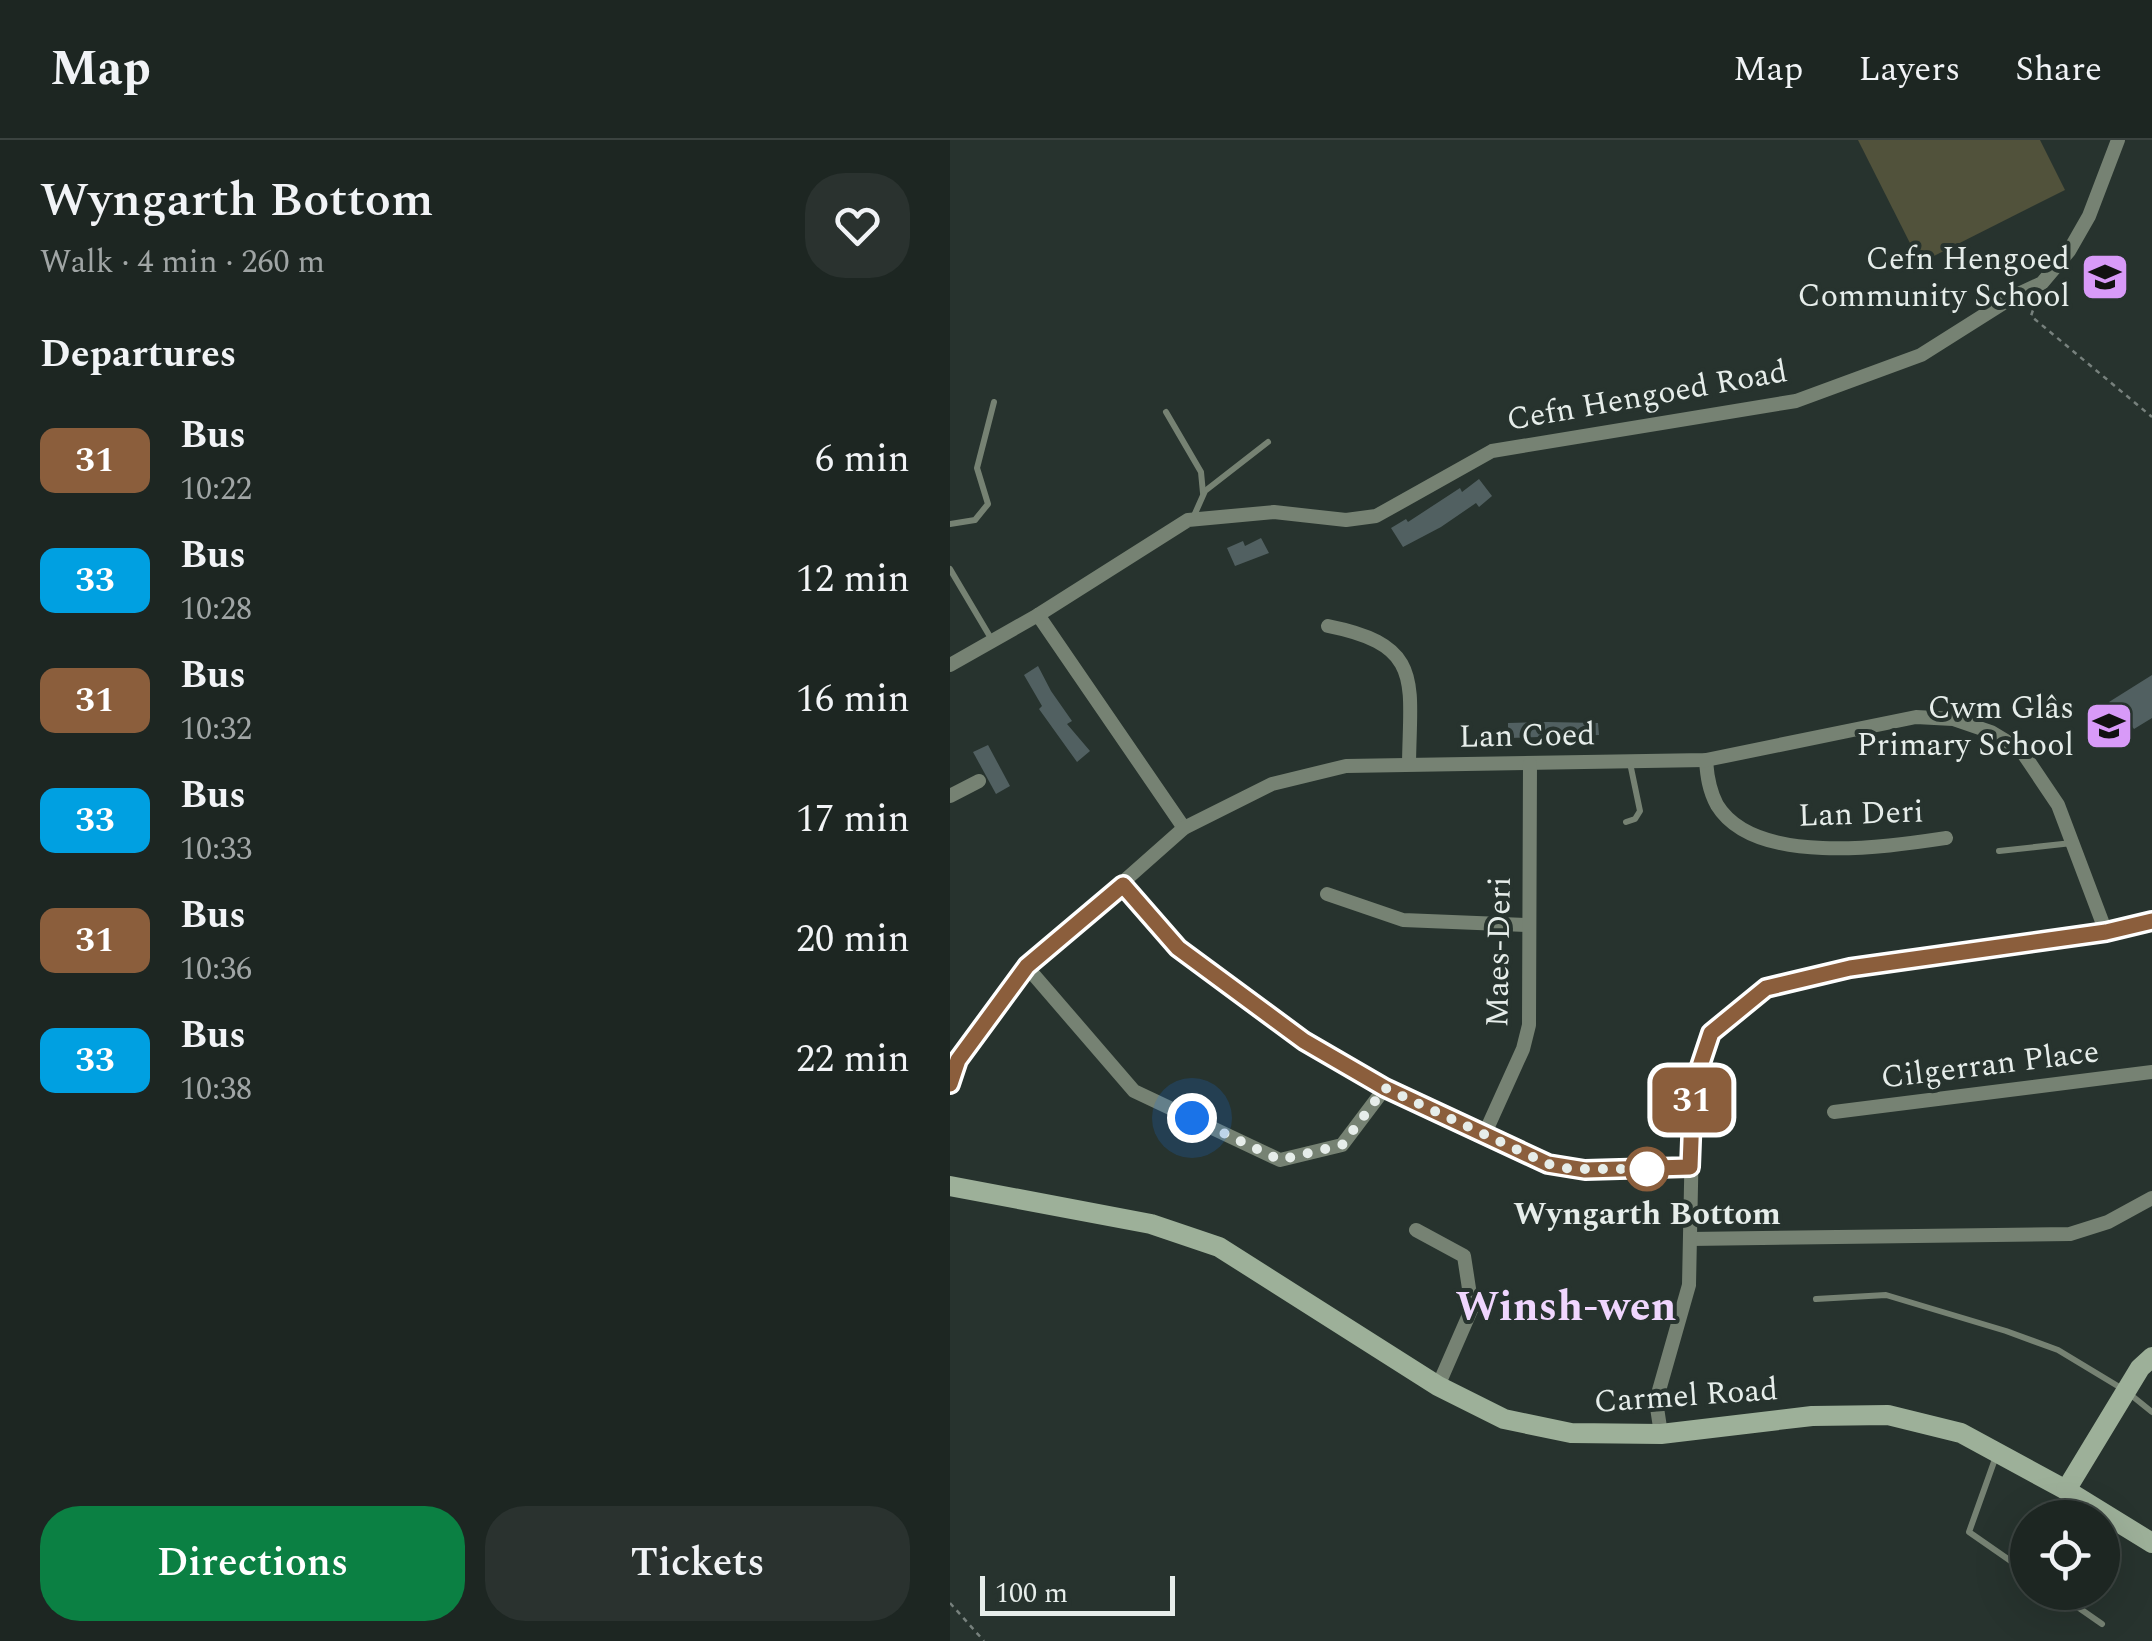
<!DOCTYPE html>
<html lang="en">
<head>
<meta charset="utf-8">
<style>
	:root { --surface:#1d2622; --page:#2a322f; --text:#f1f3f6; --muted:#a0a5a5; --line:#3b4340; --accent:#0b8043 }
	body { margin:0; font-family:Spectral,serif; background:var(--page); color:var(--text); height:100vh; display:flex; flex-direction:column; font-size:38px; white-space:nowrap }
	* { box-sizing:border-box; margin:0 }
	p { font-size:32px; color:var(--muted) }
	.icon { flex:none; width:55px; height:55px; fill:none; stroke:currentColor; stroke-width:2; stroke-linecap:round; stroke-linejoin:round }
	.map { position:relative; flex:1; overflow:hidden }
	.details { display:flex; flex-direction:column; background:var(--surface); width:950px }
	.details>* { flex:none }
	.badge { padding:0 20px; border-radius:15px; font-size:35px; line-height:65px }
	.fabs { position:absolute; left:1060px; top:1360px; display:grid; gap:20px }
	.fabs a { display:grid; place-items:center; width:110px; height:110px; border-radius:50%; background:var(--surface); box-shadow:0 10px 40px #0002,0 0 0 2px var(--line); font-size:50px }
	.scale { position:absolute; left:30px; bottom:25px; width:195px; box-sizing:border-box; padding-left:10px; border:5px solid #e6edea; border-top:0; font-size:28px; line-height:35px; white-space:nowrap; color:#e6edea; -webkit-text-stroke:8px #27332e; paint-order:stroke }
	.you { position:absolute; width:50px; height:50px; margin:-25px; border:8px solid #fff; border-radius:50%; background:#1a73e8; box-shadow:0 0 0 15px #1a73e833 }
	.map>.badge { position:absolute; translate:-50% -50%; box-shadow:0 0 0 5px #fff }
	h2 { padding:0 40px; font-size:38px; line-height:90px }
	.round { display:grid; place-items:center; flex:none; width:105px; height:105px; border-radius:40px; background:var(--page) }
	.overview { display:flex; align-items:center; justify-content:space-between; height:170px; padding:0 40px }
	h1 { font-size:48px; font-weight:600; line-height:75px }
	.primary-button { display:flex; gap:20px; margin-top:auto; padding:20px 40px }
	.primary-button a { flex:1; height:115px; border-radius:40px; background:var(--accent); color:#fff; font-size:40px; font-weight:600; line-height:115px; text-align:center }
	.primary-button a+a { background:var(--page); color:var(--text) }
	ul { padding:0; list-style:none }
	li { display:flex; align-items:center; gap:30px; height:120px; padding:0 40px }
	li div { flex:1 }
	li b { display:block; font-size:38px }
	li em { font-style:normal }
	li .badge { min-width:110px; font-weight:700; text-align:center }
	header { display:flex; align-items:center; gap:60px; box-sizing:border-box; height:140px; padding:0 50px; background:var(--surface); border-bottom:2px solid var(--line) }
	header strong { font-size:48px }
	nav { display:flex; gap:55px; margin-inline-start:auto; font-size:35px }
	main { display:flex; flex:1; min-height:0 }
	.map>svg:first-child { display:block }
	.green { fill:#51523b }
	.building { fill:#516061 }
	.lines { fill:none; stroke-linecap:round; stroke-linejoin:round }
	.path { stroke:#77817d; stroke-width:2.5; stroke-dasharray:5 5; stroke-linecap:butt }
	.lane { stroke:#768273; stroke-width:6 }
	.street { stroke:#768273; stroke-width:14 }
	.secondary { stroke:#9db099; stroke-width:20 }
	.line-casing { stroke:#fff; stroke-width:22 }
	.line { stroke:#8b5e3c; stroke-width:15 }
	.walk { stroke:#e6edea; stroke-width:10; stroke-dasharray:0 18 }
	.stop-dot { fill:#fff; stroke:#8b5e3c; stroke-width:5 }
	.labels { text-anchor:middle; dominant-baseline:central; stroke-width:8; stroke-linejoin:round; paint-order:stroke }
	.poi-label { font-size:32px; fill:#e6edea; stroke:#27332e; text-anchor:end }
	.street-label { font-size:32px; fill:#e6edea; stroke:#27332e }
	.stop-label { font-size:32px; font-weight:bold; fill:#e6edea; stroke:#27332e }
	.district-label { font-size:42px; font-weight:bold; fill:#f0d6fe; stroke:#27332e }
</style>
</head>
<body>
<header>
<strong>Map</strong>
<nav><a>Map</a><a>Layers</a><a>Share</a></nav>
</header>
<main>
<section class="details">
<div class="overview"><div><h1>Wyngarth Bottom</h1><p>Walk · 4 min · 260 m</p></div><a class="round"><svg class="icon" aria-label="heart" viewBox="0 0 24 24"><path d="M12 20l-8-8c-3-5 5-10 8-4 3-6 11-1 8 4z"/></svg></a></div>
<h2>Departures</h2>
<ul>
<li><span class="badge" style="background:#8b5e3c;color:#fff">31</span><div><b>Bus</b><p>10:22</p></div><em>6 min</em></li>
<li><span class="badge" style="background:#00a0e1;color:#fff">33</span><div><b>Bus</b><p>10:28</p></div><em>12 min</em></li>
<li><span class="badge" style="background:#8b5e3c;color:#fff">31</span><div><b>Bus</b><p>10:32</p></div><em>16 min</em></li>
<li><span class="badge" style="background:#00a0e1;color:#fff">33</span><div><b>Bus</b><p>10:33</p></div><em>17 min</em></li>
<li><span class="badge" style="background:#8b5e3c;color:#fff">31</span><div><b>Bus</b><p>10:36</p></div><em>20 min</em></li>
<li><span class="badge" style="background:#00a0e1;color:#fff">33</span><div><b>Bus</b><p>10:38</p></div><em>22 min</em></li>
</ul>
<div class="primary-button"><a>Directions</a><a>Tickets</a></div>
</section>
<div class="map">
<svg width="1202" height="1501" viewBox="0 0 1202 1501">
	<rect width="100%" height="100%" fill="#27332e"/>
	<!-- green -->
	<path class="green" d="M908 0H1090L1115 50 970 123Z"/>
	<!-- building -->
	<g class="building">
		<path d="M529 339 542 356 529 367 526 363 491 387 453 407 441 388 456 379 458 382 510 348 512 352Z"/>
		<path d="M311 398 319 413 285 426 277 408 293 401 295 406Z"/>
		<path d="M88 526 101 551 122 581 117 584 140 611 127 622 89 569 92 566 74 535Z"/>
		<path d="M1202 535V578L1184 589 1176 578 1171 581 1159 562Z"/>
		<path d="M597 582 648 583 649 595 558 598V583Z"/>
		<path d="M38 605 60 646 46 654 23 612Z"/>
	</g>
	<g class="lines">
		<!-- path -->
		<g class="path">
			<path d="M1086 161 1081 176 1202 277"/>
			<path d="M0 1463 34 1501"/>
		</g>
		<!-- lane -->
		<g class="lane">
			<path d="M216 272 251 332 253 353"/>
			<path d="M243 378 255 351 318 302"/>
			<path d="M0 384 25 380 38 364 27 328 44 262"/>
			<path d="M0 429 42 500"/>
			<path d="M676 682 685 679 690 671 680 623"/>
			<path d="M1049 711 1122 703"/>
			<path d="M866 1159 936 1155 1056 1191 1108 1210 1176 1251 1202 1272"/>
			<path d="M1045 1319 1019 1392 1078 1433"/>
			<path d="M1106 1452 1152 1484"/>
		</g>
		<!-- street -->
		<g class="street">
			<path d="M88 475 234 688"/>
			<path d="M378 486C474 505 460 541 459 624"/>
			<path d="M0 525 88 475 238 380 324 372 396 380 426 376 542 311 846 261 971 215 1066 155 1092 143 1119 111 1139 76 1168 0"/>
			<path d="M756 620C757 636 759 650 767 665 805 727 936 707 996 698"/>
			<path d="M0 656 29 641"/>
			<path d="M173 745 228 808 354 901 435 948 598 1024 635 1030 740 1027"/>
			<path d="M377 754 453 780 579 785"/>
			<path d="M77 827 184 951 330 1020 392 1005 435 948"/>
			<path d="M0 944 8 919 77 827 234 688 322 644 396 626 756 620 966 577 1003 579 1041 592 1071 610 1108 665 1156 792"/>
			<path d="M884 972 1202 932"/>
			<path d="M535 993 573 909 579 885 580 624"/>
			<path d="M466 1090 514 1116 522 1168 488 1246"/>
			<path d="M740 1099 1120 1094 1158 1082 1202 1058"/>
			<path d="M711 1294 706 1261 739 1145 743 947 761 893 816 848 901 829 1156 792 1202 782"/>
		</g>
		<!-- secondary -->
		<g class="secondary">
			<path d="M0 1046 201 1084 269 1107 488 1246 554 1279 621 1293 711 1294 862 1276 938 1275 1011 1293 1116 1350 1202 1403"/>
			<path d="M1116 1350 1190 1228 1202 1217"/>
		</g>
	</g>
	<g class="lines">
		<!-- line casing -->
		<g class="line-casing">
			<path id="line" d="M0 944 8 920 77 826 173 745 228 808 354 901 435 948 598 1024 635 1030 740 1027 743 947 761 893 816 848 900 828 1156 792 1202 781"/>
		</g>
		<!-- line -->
		<use href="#line" class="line"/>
		<!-- walk -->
		<path class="walk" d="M242 978 330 1020 392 1005 435 948 598 1024 620 1029H697"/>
	</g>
	<!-- icons -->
	<defs>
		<g id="school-square" transform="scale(2.5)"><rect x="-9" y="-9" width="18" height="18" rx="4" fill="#d89af8" stroke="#27332e"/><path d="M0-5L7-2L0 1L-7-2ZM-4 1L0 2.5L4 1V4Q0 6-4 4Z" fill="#111"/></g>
	</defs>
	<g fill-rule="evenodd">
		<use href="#school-square" x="1155" y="137"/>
		<use href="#school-square" x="1159" y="586"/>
	</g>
	<!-- markers -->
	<circle class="stop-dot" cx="697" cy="1029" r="20"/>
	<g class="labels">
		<!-- poi labels -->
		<g class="poi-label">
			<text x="1120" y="119">Cefn Hengoed<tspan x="1120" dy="37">Community School</tspan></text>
			<text x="1124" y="568">Cwm Glâs<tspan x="1124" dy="37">Primary School</tspan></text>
		</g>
		<!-- street labels -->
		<g class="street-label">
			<text transform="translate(697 256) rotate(-10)">Cefn Hengoed Road</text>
			<text transform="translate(577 596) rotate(-1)">Lan Coed</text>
			<text transform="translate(911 674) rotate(-2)">Lan Deri</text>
			<text transform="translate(549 812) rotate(-89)">Maes-Deri</text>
			<text transform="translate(1040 925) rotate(-7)">Cilgerran Place</text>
			<text transform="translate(736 1256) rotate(-4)">Carmel Road</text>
		</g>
		<!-- stop labels -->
		<g class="stop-label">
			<text x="697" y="1074">Wyngarth Bottom</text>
		</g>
		<!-- district labels -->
		<g class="district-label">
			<text x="616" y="1167">Winsh-wen</text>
		</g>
	</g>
</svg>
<div class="fabs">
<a><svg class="icon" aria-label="locate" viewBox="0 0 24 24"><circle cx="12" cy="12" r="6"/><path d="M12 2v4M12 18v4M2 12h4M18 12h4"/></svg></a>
</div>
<div class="scale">100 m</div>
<div class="you" style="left:242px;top:978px"></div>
<b class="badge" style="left:742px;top:960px;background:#8b5e3c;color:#fff">31</b>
</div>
</main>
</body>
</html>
